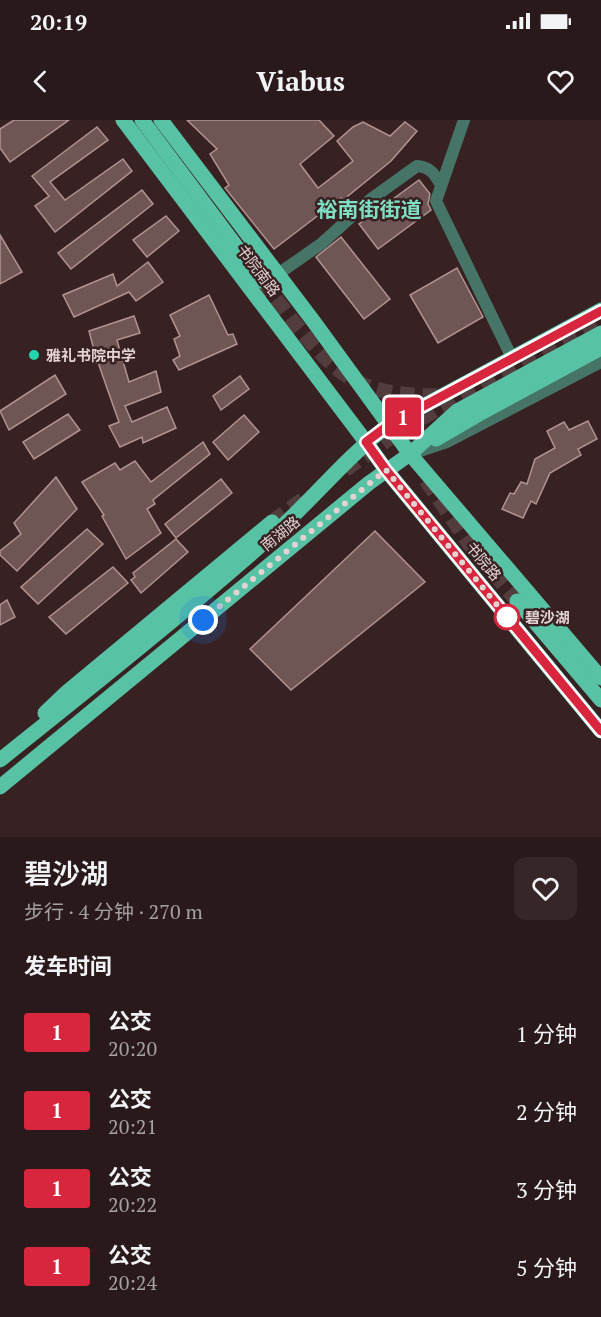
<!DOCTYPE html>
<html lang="zh">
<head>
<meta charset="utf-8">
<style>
	:root { --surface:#2a191a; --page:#362627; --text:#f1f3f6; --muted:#a5a0a2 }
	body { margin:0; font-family:"PT Serif","Noto Sans SC",serif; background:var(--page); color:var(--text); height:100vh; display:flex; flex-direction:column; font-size:22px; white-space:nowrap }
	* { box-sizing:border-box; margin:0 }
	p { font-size:20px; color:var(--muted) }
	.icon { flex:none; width:33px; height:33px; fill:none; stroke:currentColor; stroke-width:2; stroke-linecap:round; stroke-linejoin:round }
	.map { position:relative; height:717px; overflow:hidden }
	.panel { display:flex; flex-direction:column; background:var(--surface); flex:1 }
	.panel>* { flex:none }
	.badge { padding:0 12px; border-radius:4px; font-size:21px; line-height:39px }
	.you { position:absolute; width:30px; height:30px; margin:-15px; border:4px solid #fff; border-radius:50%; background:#1a73e8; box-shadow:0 0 0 9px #1a73e833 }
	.map>.badge { position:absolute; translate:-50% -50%; box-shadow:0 0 0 3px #fff }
	h2 { padding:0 24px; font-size:22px; line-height:54px }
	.round { display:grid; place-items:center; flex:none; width:63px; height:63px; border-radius:12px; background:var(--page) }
	.head { display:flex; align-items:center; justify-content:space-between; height:102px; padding:0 24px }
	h1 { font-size:28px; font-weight:600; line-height:45px }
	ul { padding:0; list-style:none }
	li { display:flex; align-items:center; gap:18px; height:78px; padding:0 24px }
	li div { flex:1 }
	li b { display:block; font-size:22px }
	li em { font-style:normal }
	li .badge { min-width:66px; font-weight:700; text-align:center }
	.status { display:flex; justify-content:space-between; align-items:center; height:42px; padding:0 30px; background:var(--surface); direction:ltr }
	.status svg { height:16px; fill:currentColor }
	header { display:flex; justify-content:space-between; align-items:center; height:78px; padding:0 24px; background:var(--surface); font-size:27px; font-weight:600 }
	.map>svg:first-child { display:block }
	.building { fill:#705555; stroke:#b09392; stroke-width:1.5 }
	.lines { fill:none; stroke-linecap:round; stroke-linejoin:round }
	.major-tunnel { stroke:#523c3d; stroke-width:15; stroke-dasharray:15 8; stroke-linecap:butt }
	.minor { stroke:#467567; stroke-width:12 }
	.major { stroke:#58c2a5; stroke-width:15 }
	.line-casing { stroke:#fff; stroke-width:14 }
	.line { stroke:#d7263d; stroke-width:9 }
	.walk { stroke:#e3d3d3; stroke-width:6; stroke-dasharray:0 10.8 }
	.poi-dot { fill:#22d5af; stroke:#382122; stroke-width:2 }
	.stop-dot { fill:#fff; stroke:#d7263d; stroke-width:3 }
	.labels { text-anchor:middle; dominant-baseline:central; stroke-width:5; stroke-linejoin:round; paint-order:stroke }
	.street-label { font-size:15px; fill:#e3d3d3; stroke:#382122 }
	.poi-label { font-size:15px; font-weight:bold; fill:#e3d3d3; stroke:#382122; text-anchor:start }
	.stop-label { font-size:15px; font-weight:bold; fill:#e3d3d3; stroke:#382122; text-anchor:start }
	.district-label { font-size:21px; font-weight:bold; fill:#7fdfc3; stroke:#382122 }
</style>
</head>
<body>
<div class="status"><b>20:19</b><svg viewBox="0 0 49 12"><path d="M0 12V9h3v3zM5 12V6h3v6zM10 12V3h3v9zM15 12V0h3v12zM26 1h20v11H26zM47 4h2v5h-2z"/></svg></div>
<header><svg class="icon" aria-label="back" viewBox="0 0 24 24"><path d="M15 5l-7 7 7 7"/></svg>Viabus<svg class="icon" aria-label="heart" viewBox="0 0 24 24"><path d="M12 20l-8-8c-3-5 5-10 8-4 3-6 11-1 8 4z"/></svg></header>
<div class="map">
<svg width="601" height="717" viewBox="0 0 601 717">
	<rect width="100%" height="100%" fill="#382122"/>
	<!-- building -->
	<g class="building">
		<path d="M14 0H69L10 42 0 28V9Z"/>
		<path d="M187 0H319L334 16 300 44 318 68 353 41 337 21 353 7 363 2 390 16 405 2 417 11 391 41 343 80 341 78 274 129 225 68 229 65 210 34 217 29Z"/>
		<path d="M97 7 108 20 50 62 65 80 123 39 132 51 55 112 35 86 49 76 32 56Z"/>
		<path d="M419 60 430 74 428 84 431 90 378 129 359 104Z"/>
		<path d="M142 70 153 84 71 149 58 133Z"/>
		<path d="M166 96 179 111 147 137 133 120Z"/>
		<path d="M0 115 22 152 0 164Z"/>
		<path d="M341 117 390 179 364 199 316 137Z"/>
		<path d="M148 142 163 162 136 181 129 172 74 197 63 175 113 154 117 166Z"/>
		<path d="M457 148 483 197 438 223 410 175Z"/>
		<path d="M209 175 228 215 233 214 237 224 179 250 173 240 180 236 174 219 180 216 170 195Z"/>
		<path d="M134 196 140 213 117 220 129 262 156 251 161 272 125 286 132 302 167 287 176 308 143 323 142 317 120 327 109 306 119 302 95 234 89 211Z"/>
		<path d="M55 255 66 274 9 310 0 291Z"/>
		<path d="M240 256 249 269 221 290 213 276Z"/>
		<path d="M68 294 80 310 34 339 23 322Z"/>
		<path d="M244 295 259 312 228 340 213 322Z"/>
		<path d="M588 301 597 319 578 329 581 335 550 353 536 384 531 381 523 398 502 389 510 373 514 374 521 362 527 364 535 339 555 328 547 311 564 302 569 310Z"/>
		<path d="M203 322 210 334 153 380 155 384 147 389 161 413 126 439 102 396 104 395 82 362 115 343 120 350 135 341 151 362Z"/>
		<path d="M56 357 77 389 17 451 0 435V431L21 414 14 403Z"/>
		<path d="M221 359 232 373 176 418 165 404Z"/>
		<path d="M87 409 103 424 38 484 21 467Z"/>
		<path d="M375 411 425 462 291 570 250 529Z"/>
		<path d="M176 419 188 432 141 473 131 460 135 457 133 453Z"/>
		<path d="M113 447 128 463 66 514 49 497Z"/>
		<path d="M7 480 15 497 0 505V485Z"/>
	</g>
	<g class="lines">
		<!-- major-tunnel -->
		<g class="major-tunnel">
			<path d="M262 161C287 192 326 251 364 265 390 275 418 276 445 276"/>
			<path d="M345 350 398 312 460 276 601 201"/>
			<path d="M426 360 470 425 517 481"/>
			<path d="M272 402 305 378"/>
		</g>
		<!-- minor -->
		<g class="minor">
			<path d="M464 0 436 81 512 238"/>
			<path d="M278 154 321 124 371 79 417 46C431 47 435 55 441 65"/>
			<path d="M411 334 447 322 601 242"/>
		</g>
		<!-- major -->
		<g class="major">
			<path d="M123 0 366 322 386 350 601 611"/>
			<path d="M142 0 262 161"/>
			<path d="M161 0 314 202 410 334 601 558"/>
			<path d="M436 319 479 294 601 228"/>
			<path d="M517 481 601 580"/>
			<path d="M45 593 67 572 272 402"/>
			<path d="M0 640C94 565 188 490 277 411 316 376 348 335 390 304L601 190"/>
			<path d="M0 667 369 363 410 334 457 291 601 213"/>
		</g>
	</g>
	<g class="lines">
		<!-- line casing -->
		<g class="line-casing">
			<path id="line" d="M601 191 390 304 366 322 386 350 601 611"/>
		</g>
		<!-- line -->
		<use href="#line" class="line"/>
		<!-- walk -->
		<path class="walk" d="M203 500 386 350 507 497"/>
	</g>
	<!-- markers -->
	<circle class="poi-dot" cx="34" cy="235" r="6"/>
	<circle class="stop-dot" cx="507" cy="497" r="12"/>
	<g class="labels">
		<!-- street labels -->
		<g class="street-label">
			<text transform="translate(259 150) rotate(53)">书院南路</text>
			<text transform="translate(280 413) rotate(-39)">南湖路</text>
			<text transform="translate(484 441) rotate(50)">书院路</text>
		</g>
		<!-- poi labels -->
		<g class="poi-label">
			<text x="46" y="235">雅礼书院中学</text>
		</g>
		<!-- stop labels -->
		<g class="stop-label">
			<text x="525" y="497">碧沙湖</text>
		</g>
		<!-- district labels -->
		<g class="district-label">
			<text x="369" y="89">裕南街街道</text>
		</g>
	</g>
</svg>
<div class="you" style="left:203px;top:500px"></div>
<b class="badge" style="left:403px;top:297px;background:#d7263d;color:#fff">1</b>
</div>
<section class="panel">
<div class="head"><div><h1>碧沙湖</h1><p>步行 · 4 分钟 · 270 m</p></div><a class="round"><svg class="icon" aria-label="heart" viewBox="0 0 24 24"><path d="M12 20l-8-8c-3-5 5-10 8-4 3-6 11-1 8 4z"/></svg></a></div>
<h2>发车时间</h2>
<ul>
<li><span class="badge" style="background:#d7263d;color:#fff">1</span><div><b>公交</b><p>20:20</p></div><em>1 分钟</em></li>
<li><span class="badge" style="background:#d7263d;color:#fff">1</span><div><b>公交</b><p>20:21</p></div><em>2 分钟</em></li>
<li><span class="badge" style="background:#d7263d;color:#fff">1</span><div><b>公交</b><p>20:22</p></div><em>3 分钟</em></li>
<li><span class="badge" style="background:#d7263d;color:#fff">1</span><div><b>公交</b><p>20:24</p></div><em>5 分钟</em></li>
</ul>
</section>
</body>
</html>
